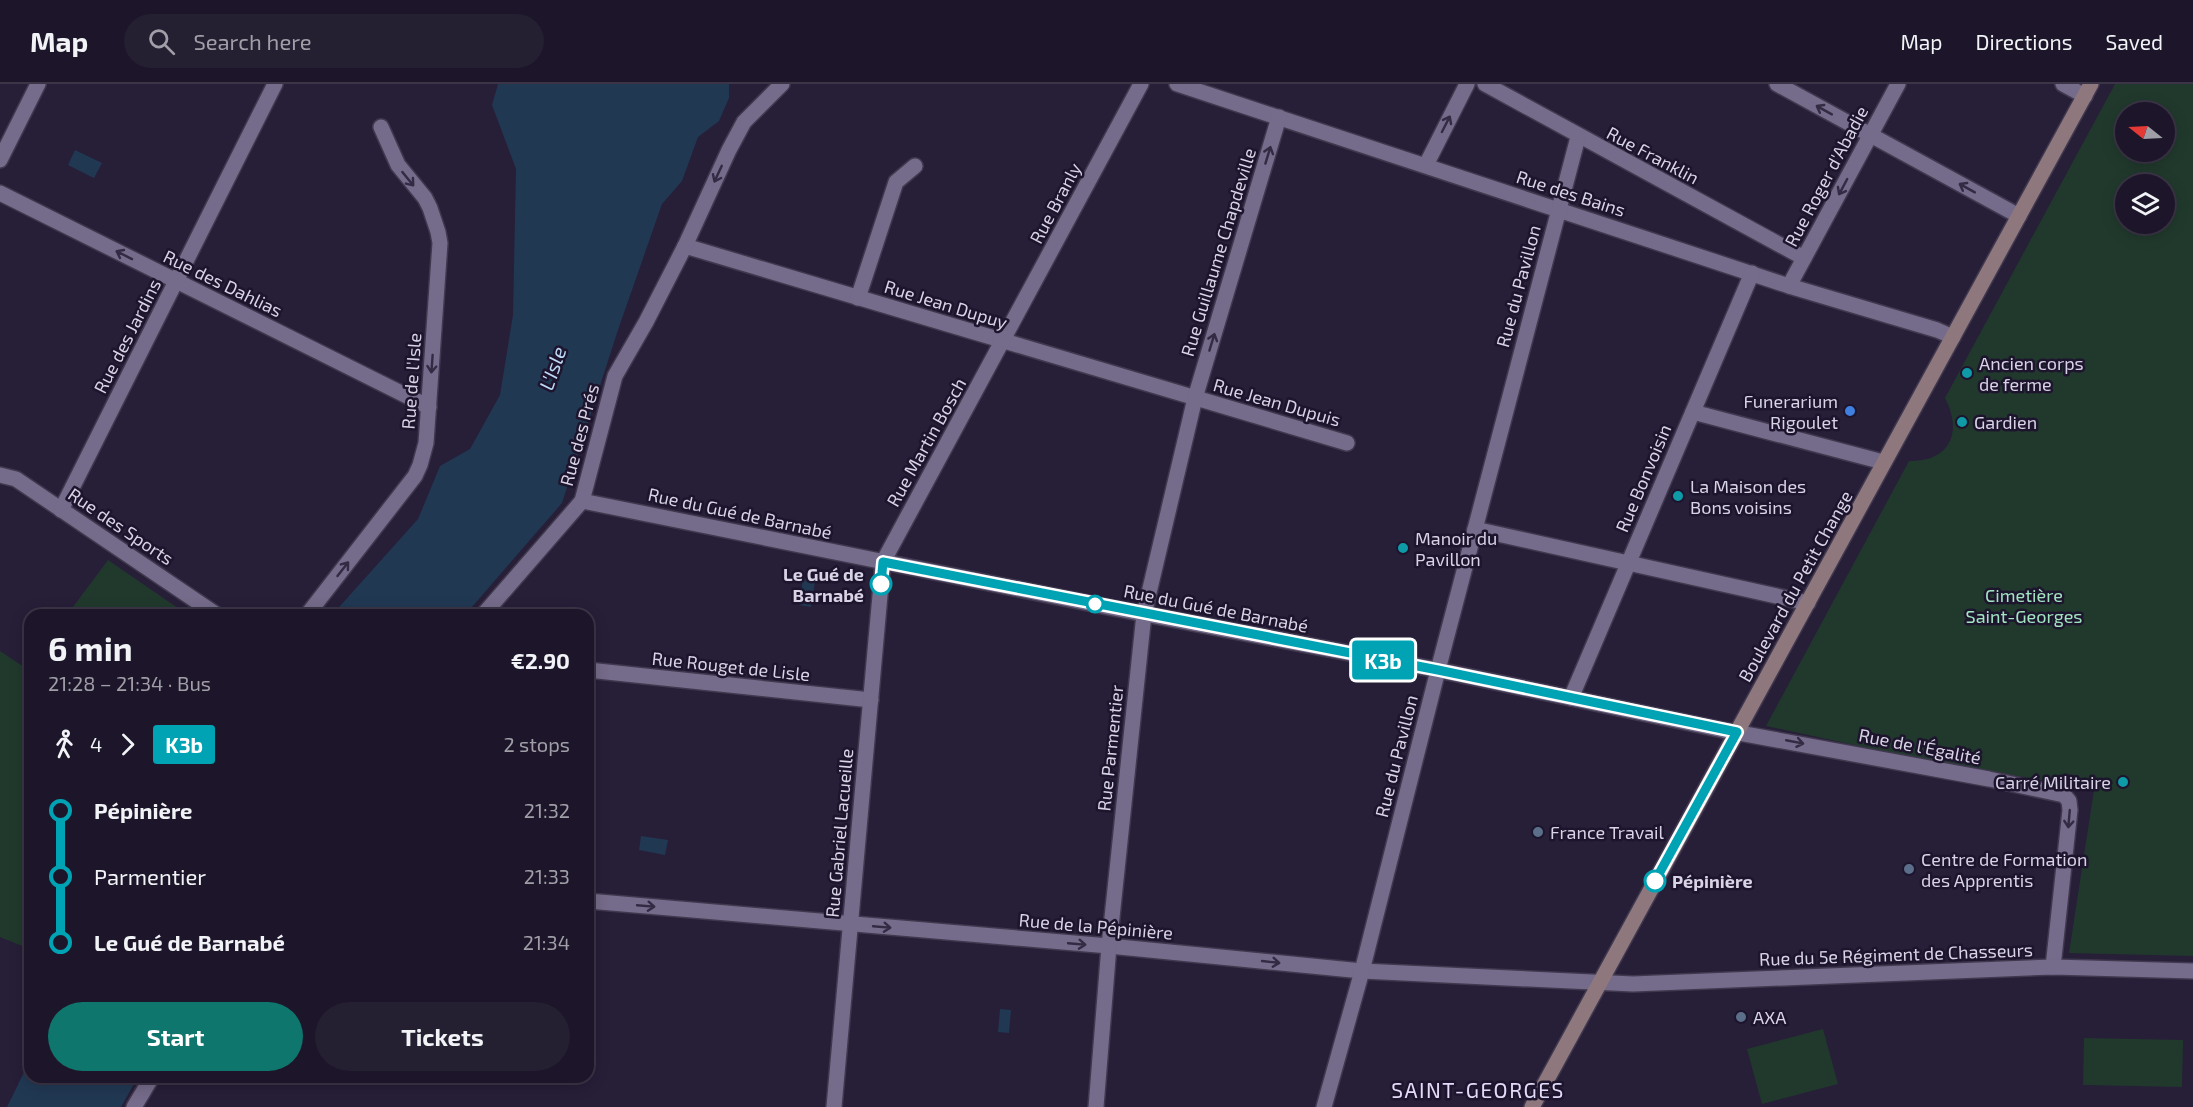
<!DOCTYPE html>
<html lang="en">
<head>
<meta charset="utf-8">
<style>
	:root { --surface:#1d162a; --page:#251f32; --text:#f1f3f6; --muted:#a09fa8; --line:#3b3547; --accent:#0f766e }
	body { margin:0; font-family:"Exo 2",sans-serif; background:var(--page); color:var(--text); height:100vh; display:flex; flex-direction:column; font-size:22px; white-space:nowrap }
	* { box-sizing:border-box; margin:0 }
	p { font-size:20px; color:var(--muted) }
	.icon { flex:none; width:33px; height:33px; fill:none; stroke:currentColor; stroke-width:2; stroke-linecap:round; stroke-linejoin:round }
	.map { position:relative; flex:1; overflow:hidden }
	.side { position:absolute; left:24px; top:525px; width:570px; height:474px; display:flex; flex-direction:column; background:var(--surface); border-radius:18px; box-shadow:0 3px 15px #0003,0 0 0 2px var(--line) }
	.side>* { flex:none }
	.badge { padding:0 12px; border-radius:4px; font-size:21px; line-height:39px }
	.needle { width:39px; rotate:288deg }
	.buttons { position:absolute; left:2115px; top:18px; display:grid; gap:12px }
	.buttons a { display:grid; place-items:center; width:60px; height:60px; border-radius:50%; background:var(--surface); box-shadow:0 3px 15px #0003,0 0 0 2px var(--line); font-size:30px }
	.map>.badge { position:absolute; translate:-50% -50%; box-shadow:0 0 0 3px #fff }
	.legs { display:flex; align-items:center; gap:9px; height:66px; padding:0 24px; font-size:20px }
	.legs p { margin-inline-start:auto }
	.overview { display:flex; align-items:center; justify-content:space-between; height:102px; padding:0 24px }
	h1 { font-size:33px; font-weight:700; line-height:45px }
	.primary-button { display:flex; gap:12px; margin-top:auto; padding:12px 24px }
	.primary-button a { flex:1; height:69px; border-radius:36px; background:var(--accent); color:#fff; font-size:24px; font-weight:700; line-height:69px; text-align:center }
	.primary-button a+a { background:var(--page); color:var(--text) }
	ul { padding:0 24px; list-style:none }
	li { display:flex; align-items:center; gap:21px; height:66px; font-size:22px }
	li i { display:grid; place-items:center; width:9px; height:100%; margin:0 8px; background:currentColor }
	li i::after { content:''; width:15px; height:15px; margin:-8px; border:4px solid; border-radius:50%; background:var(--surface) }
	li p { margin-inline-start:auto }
	li:first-child i { background:linear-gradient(#0000 50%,currentColor 0) }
	li:last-child i { background:linear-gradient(currentColor 50%,#0000 0) }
	header { display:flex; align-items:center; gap:36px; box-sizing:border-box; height:84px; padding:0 30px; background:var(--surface); border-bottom:2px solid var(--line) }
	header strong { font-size:28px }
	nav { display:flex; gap:33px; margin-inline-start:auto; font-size:21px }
	.search { width:420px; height:54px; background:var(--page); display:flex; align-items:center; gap:15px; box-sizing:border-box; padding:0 21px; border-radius:33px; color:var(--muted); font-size:22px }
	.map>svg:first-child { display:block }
	.green { fill:#21392d; fill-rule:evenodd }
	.water { fill:#213853 }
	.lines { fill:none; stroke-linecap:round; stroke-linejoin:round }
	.street-casing { stroke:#40384e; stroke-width:18 }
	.secondary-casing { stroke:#40384e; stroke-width:18 }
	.street { stroke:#756b8a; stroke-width:15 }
	.secondary { stroke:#8e787e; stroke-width:15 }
	.oneway { stroke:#332a44 }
	.line-1-casing { stroke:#fff; stroke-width:14 }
	.line-1 { stroke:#00a3b4; stroke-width:9 }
	.culture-dot { fill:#0f9aa8; stroke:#1d142d; stroke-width:2 }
	.shop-dot { fill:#3f7fe0; stroke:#1d142d; stroke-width:2 }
	.stop-1-dot { fill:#fff; stroke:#00a3b4; stroke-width:3 }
	.service-dot { fill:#5c6f8a; stroke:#1d142d; stroke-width:2 }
	.labels { text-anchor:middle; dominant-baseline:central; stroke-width:5; stroke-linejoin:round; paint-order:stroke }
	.street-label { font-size:18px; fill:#d8d3e5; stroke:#1d142d }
	.poi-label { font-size:18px; fill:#d8d3e5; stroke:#1d142d; text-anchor:start }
	.stop-label { font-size:18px; font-weight:bold; fill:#d8d3e5; stroke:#1d142d; text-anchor:end }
	.park-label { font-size:18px; fill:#a1e5c1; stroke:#1d142d }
	.water-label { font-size:20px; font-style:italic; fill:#bed8f7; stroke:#1d142d }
	.quarter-label { font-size:21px; letter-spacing:1.5px; fill:#e3dcf9; stroke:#1d142d }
</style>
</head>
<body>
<header>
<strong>Map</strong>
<div class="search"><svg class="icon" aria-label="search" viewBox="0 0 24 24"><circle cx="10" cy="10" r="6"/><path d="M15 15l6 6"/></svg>Search here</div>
<nav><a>Map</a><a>Directions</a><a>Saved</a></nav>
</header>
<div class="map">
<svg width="2193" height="1023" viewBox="0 0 2193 1023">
	<rect width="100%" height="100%" fill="#271e38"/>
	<!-- green -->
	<g class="green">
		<path d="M2115 0H2193V872L2069 869 2094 706 1887 668 1766 642 1909 377C1950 378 1963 348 1945 314ZM2126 28H2164V68H2126ZM2126 100H2164V140H2126Z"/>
		<path d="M108 476 188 531H67Z"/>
		<path d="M0 567 27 585 30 581V865L0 853Z"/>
		<path d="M1823 945 1838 1000 1762 1020 1747 965Z"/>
		<path d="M2084 954 2183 956 2182 1003 2083 1001Z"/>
	</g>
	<!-- water -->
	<g class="water">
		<path d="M498 0H729V14L719 37 698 53 682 97 662 120 618 246 562 419 465 531H332L418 435 440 382 470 365 500 311 513 231 516 85 492 21Z"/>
		<path d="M75 66 102 79 94 94 68 81Z"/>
		<path d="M803 495 815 497 811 523 799 521Z"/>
		<path d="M641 752 668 756 665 771 639 766Z"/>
		<path d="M1000 925 1011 926 1009 949 998 948Z"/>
		<path d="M30 976V993H138L121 1023H7Z"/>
	</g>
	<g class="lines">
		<!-- street casing -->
		<g class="street-casing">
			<g id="street">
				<path d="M1177 0 1789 202 1937 246 1953 253"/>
				<path d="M1485 0 1804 174"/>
				<path d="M1777 0 2019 132"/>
				<path d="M2063 0 2085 12"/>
				<path d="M0 76 38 0"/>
				<path d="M1426 81 1467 0"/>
				<path d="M0 109 429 323"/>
				<path d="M685 162 1347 359"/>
				<path d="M1789 202 1898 0"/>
				<path d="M858 214 896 98 915 82"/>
				<path d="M1693 328 1883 378"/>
				<path d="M0 391 16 395 217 531"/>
				<path d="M582 417 1108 523 1438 586 1723 646 1989 695 2064 711 2069 717 2070 726 2053 883"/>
				<path d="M61 426 275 0"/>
				<path d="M1475 445 1808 519"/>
				<path d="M307 531 415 392 420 381 426 359 440 159 438 148 430 124 425 114 398 81 381 43"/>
				<path d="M483 531 582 417 615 292 646 238 685 162 729 66 744 38 782 0"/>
				<path d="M588 586 871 616"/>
				<path d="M1571 614 1752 189"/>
				<path d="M588 817 1109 862 1362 887 1633 900 2053 883 2193 887"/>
				<path d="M134 1023 152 993"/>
				<path d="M834 1023 883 478 1141 0"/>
				<path d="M1096 1023 1109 862 1144 530 1195 314 1279 33"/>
				<path d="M1324 1023 1362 887 1438 586 1578 53"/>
			</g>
		</g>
		<!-- secondary casing -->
		<g class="secondary-casing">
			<path id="secondary" d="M1532 1023 2091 0"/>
		</g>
		<!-- street -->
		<use href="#street" class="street"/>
		<!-- secondary -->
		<use href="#secondary" class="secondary"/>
	</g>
	<!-- one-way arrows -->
	<defs><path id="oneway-shaft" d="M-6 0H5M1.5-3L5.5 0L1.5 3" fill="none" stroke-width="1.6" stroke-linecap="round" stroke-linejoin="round" transform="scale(1.5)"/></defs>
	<g class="oneway">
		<use href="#oneway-shaft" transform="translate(1824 26) rotate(-151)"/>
		<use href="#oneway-shaft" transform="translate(1446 40) rotate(-63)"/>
		<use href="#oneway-shaft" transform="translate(1268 71) rotate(-73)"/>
		<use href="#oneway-shaft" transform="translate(718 90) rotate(115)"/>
		<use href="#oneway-shaft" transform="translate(408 95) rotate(51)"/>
		<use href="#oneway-shaft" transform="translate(1843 103) rotate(118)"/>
		<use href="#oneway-shaft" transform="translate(1967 104) rotate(-151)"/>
		<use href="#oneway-shaft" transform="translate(124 171) rotate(-153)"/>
		<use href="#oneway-shaft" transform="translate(1212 258) rotate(-73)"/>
		<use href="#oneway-shaft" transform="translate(432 280) rotate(94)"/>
		<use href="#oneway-shaft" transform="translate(343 485) rotate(-52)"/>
		<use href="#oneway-shaft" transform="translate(1795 658) rotate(11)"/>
		<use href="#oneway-shaft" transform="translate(2069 735) rotate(95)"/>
		<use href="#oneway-shaft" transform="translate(646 822) rotate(5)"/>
		<use href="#oneway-shaft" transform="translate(882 843) rotate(5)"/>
		<use href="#oneway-shaft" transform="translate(1077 860) rotate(5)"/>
		<use href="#oneway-shaft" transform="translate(1271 878) rotate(6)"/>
	</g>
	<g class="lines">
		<!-- line-1 casing -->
		<g class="line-1-casing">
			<path id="line-1" d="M881 500 883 478 1438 586 1737 648 1655 797"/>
		</g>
		<!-- line-1 -->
		<use href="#line-1" class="line-1"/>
	</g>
	<!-- markers -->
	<g class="culture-dot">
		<circle cx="1967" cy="289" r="6"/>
		<circle cx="1962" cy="338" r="6"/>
		<circle cx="1678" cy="412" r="6"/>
		<circle cx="1403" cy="464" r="6"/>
		<circle cx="2123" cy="698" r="6"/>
	</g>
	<circle class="shop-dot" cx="1850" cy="327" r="6"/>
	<g class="stop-1-dot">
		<circle cx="881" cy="500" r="10"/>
		<circle cx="1095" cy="520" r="8"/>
		<circle cx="1655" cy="797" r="10"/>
	</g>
	<g class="service-dot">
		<circle cx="1538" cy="748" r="6"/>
		<circle cx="1909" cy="785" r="6"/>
		<circle cx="1741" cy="933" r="6"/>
	</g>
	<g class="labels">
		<!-- street labels -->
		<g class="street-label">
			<text transform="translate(1653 71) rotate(28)">Rue Franklin</text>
			<text transform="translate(1826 92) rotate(-62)">Rue Roger d'Abadie</text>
			<text transform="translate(1571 109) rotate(18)">Rue des Bains</text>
			<text transform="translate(1055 119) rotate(-62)">Rue Branly</text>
			<text transform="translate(1218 168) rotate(-73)">Rue Guillaume Chapdeville</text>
			<text transform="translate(223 199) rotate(26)">Rue des Dahlias</text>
			<text transform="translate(1518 202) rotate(-75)">Rue du Pavillon</text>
			<text transform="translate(946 220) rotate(17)">Rue Jean Dupuy</text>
			<text transform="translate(127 252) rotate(-63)">Rue des Jardins</text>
			<text transform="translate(411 297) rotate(-86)">Rue de l'Isle</text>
			<text transform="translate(1277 318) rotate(16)">Rue Jean Dupuis</text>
			<text transform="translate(579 351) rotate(-75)">Rue des Prés</text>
			<text transform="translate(926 358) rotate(-61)">Rue Martin Bosch</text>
			<text transform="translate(1643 394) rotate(-67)">Rue Bonvoisin</text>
			<text transform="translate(740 429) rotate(12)">Rue du Gué de Barnabé</text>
			<text transform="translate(121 442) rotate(34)">Rue des Sports</text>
			<text transform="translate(1795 502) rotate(-61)">Boulevard du Petit Change</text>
			<text transform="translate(1216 524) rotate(11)">Rue du Gué de Barnabé</text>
			<text transform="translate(731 582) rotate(6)">Rue Rouget de Lisle</text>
			<text transform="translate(1920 662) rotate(11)">Rue de l'Égalité</text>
			<text transform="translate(1110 664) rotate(-84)">Rue Parmentier</text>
			<text transform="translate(1396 672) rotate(-76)">Rue du Pavillon</text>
			<text transform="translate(839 749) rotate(-85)">Rue Gabriel Lacueille</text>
			<text transform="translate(1096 842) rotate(5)">Rue de la Pépinière</text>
			<text transform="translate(1896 870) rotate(-2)">Rue du 5e Régiment de Chasseurs</text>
		</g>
		<!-- poi labels -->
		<g class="poi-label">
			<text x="1979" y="279">Ancien corps<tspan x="1979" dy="21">de ferme</tspan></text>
			<text x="1838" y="317" text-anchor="end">Funerarium<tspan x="1838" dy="21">Rigoulet</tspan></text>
			<text x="1974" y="338">Gardien</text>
			<text x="1690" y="402">La Maison des<tspan x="1690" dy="21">Bons voisins</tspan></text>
			<text x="1415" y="454">Manoir du<tspan x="1415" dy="21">Pavillon</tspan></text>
			<text x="2111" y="698" text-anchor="end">Carré Militaire</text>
			<text x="1550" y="748">France Travail</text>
			<text x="1921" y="775">Centre de Formation<tspan x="1921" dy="21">des Apprentis</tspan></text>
			<text x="1753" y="933">AXA</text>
		</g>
		<!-- stop labels -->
		<g class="stop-label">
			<text x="864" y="490">Le Gué de<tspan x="864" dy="21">Barnabé</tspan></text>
			<text x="1672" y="797" text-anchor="start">Pépinière</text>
		</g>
		<!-- park labels -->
		<g class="park-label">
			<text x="2024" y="511">Cimetière<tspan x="2024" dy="21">Saint-Georges</tspan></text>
		</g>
		<!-- water labels -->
		<g class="water-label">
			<text transform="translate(552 284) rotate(-71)">L'Isle</text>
		</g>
		<!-- quarter labels -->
		<g class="quarter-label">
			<text x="1478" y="1005">SAINT-GEORGES</text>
		</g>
	</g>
</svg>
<div class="buttons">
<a><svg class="needle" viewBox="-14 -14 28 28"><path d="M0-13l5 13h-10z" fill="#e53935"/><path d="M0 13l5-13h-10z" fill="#a09fa8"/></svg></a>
<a><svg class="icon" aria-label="layers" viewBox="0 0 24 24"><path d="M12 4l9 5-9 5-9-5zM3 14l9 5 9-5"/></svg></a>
</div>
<b class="badge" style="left:1383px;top:576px;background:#00a3b4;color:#fff">K3b</b>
<section class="side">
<div class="overview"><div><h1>6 min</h1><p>21:28 – 21:34 · Bus</p></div><b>€2.90</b></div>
<div class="legs"><svg class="icon" aria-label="walk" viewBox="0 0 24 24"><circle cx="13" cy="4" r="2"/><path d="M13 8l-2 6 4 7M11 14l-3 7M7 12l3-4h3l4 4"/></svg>4<svg class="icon" aria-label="forward" viewBox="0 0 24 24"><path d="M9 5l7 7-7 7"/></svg><b class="badge" style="background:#00a3b4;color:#fff">K3b</b><p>2 stops</p></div>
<ul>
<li><i style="color:#00a3b4"></i><b>Pépinière</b><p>21:32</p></li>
<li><i style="color:#00a3b4"></i><span>Parmentier</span><p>21:33</p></li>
<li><i style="color:#00a3b4"></i><b>Le Gué de Barnabé</b><p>21:34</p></li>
</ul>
<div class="primary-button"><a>Start</a><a>Tickets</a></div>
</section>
</div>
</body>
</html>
